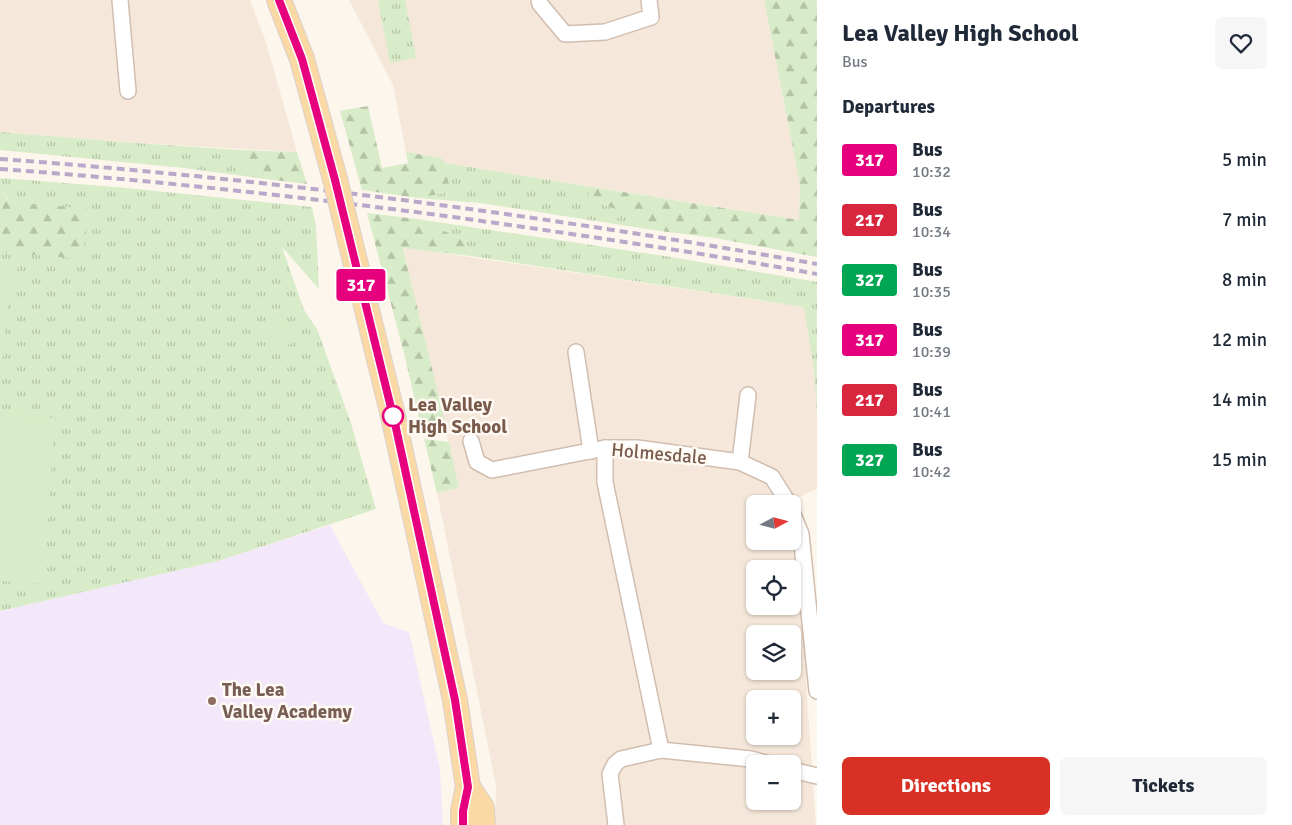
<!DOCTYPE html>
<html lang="en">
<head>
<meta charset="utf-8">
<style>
	:root { --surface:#fff; --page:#f6f6f7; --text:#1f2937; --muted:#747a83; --accent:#d93025 }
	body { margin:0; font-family:Signika,sans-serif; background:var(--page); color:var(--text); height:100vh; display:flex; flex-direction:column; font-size:19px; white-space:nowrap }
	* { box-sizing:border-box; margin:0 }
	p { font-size:16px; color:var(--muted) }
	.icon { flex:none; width:28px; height:28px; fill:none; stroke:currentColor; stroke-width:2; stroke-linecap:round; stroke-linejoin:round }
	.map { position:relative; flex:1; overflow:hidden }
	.details { display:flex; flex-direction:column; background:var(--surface); width:475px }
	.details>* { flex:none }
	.badge { padding:0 10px; border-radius:4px; font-size:18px; line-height:32px }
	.needle { width:32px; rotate:83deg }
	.tools { position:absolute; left:746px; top:495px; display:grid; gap:10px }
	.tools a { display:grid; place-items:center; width:55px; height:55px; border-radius:8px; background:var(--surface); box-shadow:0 1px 4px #0004; font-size:25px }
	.map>.badge { position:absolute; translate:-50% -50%; box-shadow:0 0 0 2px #fff }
	h2 { padding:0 25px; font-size:19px; line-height:45px }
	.round { display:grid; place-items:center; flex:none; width:52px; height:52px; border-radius:8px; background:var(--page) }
	.head { display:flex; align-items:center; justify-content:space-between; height:85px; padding:0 25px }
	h1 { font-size:24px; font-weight:700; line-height:38px }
	.cta { display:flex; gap:10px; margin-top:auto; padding:10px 25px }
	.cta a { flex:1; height:58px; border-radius:8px; background:var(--accent); color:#fff; font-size:20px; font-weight:700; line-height:58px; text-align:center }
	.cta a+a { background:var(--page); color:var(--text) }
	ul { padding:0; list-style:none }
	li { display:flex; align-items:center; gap:15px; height:60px; padding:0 25px }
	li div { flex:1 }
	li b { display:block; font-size:19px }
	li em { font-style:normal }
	li .badge { min-width:55px; font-weight:700; text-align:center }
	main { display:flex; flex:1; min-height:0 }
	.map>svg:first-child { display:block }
	.residential { fill:#f5e8da; fill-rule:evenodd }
	.education { fill:#f3e8fa }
	.grass { fill:url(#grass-tufts) }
	.forest { fill:url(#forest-firs) }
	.pitch { fill:#d8ecc9 }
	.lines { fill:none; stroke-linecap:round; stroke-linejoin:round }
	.minor-casing { stroke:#d1beb0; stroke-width:18 }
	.primary-casing { stroke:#dad1cd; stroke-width:26 }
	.minor { stroke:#fff; stroke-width:15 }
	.primary { stroke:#fbd9a5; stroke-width:24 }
	.rail { stroke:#b9a8c9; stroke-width:4; stroke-dasharray:8 5; stroke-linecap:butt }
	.primary-bridge-casing { stroke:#dad1cd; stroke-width:26; stroke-linecap:butt }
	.primary-bridge { stroke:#fbd9a5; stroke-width:24 }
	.line-casing { stroke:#fff; stroke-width:11 }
	.line { stroke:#e6007e; stroke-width:8 }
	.stop-dot { fill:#fff; stroke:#e6007e; stroke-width:2.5 }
	.education-dot { fill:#8d6e63; stroke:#fffaf3; stroke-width:2 }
	.labels { text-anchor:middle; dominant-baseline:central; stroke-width:5; stroke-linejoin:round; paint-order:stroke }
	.stop-label { font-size:19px; font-weight:bold; fill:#7a5c4d; stroke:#fffaf3; text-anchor:start }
	.street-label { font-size:19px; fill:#7a5c4d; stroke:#fffaf3 }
	.education-label { font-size:19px; font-weight:bold; fill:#785e54; stroke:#fffaf3; text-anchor:start }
</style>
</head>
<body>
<main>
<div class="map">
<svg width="817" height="825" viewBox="0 0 817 825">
	<defs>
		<pattern id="grass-tufts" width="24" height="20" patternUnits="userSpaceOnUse" patternTransform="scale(1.25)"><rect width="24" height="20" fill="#d8ecc9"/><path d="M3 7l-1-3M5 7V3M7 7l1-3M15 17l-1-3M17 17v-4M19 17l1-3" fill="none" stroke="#b4c2a5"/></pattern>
		<pattern id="forest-firs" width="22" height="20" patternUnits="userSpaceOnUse" patternTransform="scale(1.25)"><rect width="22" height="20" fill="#d8ecc9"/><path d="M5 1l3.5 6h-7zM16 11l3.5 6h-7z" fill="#b4c2a5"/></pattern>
	</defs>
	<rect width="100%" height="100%" fill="#fdf6ec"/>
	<!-- residential -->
	<g class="residential">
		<path d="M0 0H250L266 42 297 152 122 142 0 132Z"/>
		<path d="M349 0H764L800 184 799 220 445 163 441 158 406 152 393 85Z"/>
		<path d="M403 247 805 307 814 371 817 413V489L784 504H755V541H792L793 525 801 547 807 698 816 825H495L496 786 437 493 459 488ZM755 569H792V606H755ZM755 634H792V671H755ZM755 699H792V736H755ZM755 764H792V801H755Z"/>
	</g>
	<!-- education -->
	<path class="education" d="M330 525 383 623 409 632 440 769 443 825H0V611L218 561Z"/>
	<!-- grass -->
	<g class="grass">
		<path d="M383 0H405L416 58 390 63 378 1Z"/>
		<path d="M0 132 122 142 240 150 251 177 184 168 0 150Z"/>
		<path d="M445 163 586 186 590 200 635 216 653 230 480 203 418 198 449 192Z"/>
		<path d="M0 178 117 187 312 207 316 226 319 289 282 247 304 310 317 329 350 420 376 509 218 561 0 611V201H9L0 189Z"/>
		<path d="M417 219 671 257 817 282V413L814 371 804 307 471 256 465 241 440 229 421 228Z"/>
	</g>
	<!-- forest -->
	<g class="forest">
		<path d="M764 0H817V257L715 238 653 230 635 216 590 200 586 186 799 220 800 184Z"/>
		<path d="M368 106 382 168 408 163 406 152 441 158 445 163 450 192 418 198 362 190 340 111Z"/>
		<path d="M240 150 297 152 307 184 251 177Z"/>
		<path d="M0 189 9 202 90 209 82 259 0 252Z"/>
		<path d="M367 213 417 219 421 228 440 229 465 241 471 256 403 248 447 431H422L404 353Z"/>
		<path d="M424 439 449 442 459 488 437 493Z"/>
	</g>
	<!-- pitch -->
	<g class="pitch">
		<path d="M0 261 12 263 0 384Z"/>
		<path d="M285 320 292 343 272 352 262 328Z"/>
		<path d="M0 414 55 418 43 584 0 581Z"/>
	</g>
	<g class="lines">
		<!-- minor casing -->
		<g class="minor-casing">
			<g id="minor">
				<path d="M120 0 128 91"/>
				<path d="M539 0 540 4 565 34 605 32 651 17 649 0"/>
				<path d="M576 352 591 451"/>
				<path d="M471 441 477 462 492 470 605 448H637L740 462 772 477 789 504"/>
				<path d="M605 448V482L661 750"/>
				<path d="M740 462 748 395"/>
				<path d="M792 512 801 534 817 691"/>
				<path d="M792 770 817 776"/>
				<path d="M616 825 610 774 615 764 621 759 661 750 751 759 769 764"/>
			</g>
		</g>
		<!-- primary casing -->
		<g class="primary-casing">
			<g id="primary">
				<path d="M279 0 302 59 335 179"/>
				<path d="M344 216 393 416 455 700 468 787 463 811V825"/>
				<path d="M468 787 482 808 483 825"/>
			</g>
		</g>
		<!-- minor -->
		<use href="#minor" class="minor"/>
		<!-- primary -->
		<use href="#primary" class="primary"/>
		<!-- rail -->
		<g class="rail">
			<path d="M0 159C274 179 547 216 817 264"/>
			<path d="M0 169C151 180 303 197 453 217 575 234 696 252 817 274"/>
		</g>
		<!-- primary-bridge casing -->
		<g class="primary-bridge-casing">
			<path id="primary-bridge" d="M335 179 344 216"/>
		</g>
		<!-- primary-bridge -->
		<use href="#primary-bridge" class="primary-bridge"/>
	</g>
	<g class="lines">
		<!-- line casing -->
		<g class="line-casing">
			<path id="line" d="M279 0 302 59 335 180 396 428 455 700 468 787 463 811V825"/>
		</g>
		<!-- line -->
		<use href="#line" class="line"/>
	</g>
	<!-- markers -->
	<circle class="stop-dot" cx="393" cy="416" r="10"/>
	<circle class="education-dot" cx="212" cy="701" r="5"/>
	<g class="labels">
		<!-- stop labels -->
		<g class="stop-label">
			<text x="408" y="405">Lea Valley<tspan x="408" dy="22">High School</tspan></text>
		</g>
		<!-- street labels -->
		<g class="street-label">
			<text transform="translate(659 454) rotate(5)">Holmesdale</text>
		</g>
		<!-- education labels -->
		<g class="education-label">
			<text x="222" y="690">The Lea<tspan x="222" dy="22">Valley Academy</tspan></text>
		</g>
	</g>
</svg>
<div class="tools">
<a><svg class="needle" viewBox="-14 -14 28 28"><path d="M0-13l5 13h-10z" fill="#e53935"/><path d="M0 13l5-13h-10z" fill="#747a83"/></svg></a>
<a><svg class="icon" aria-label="locate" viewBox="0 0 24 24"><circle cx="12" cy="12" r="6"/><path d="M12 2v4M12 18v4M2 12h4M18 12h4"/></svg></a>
<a><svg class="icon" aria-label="layers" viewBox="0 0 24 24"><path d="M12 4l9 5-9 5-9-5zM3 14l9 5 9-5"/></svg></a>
<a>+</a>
<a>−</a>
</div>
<b class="badge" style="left:361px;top:285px;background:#e6007e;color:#fff">317</b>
</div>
<section class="details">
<div class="head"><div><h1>Lea Valley High School</h1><p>Bus</p></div><a class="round"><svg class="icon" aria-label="heart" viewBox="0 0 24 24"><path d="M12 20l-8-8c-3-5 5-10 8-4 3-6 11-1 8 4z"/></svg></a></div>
<h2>Departures</h2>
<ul>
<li><span class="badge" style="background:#e6007e;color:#fff">317</span><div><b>Bus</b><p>10:32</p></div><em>5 min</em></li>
<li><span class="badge" style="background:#d7263d;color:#fff">217</span><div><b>Bus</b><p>10:34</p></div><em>7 min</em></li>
<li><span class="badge" style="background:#00a651;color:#fff">327</span><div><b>Bus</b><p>10:35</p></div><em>8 min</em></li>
<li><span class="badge" style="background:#e6007e;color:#fff">317</span><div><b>Bus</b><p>10:39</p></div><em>12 min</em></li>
<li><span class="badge" style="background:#d7263d;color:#fff">217</span><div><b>Bus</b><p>10:41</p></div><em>14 min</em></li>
<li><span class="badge" style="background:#00a651;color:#fff">327</span><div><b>Bus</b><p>10:42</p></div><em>15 min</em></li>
</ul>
<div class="cta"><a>Directions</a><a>Tickets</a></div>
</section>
</main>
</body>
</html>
